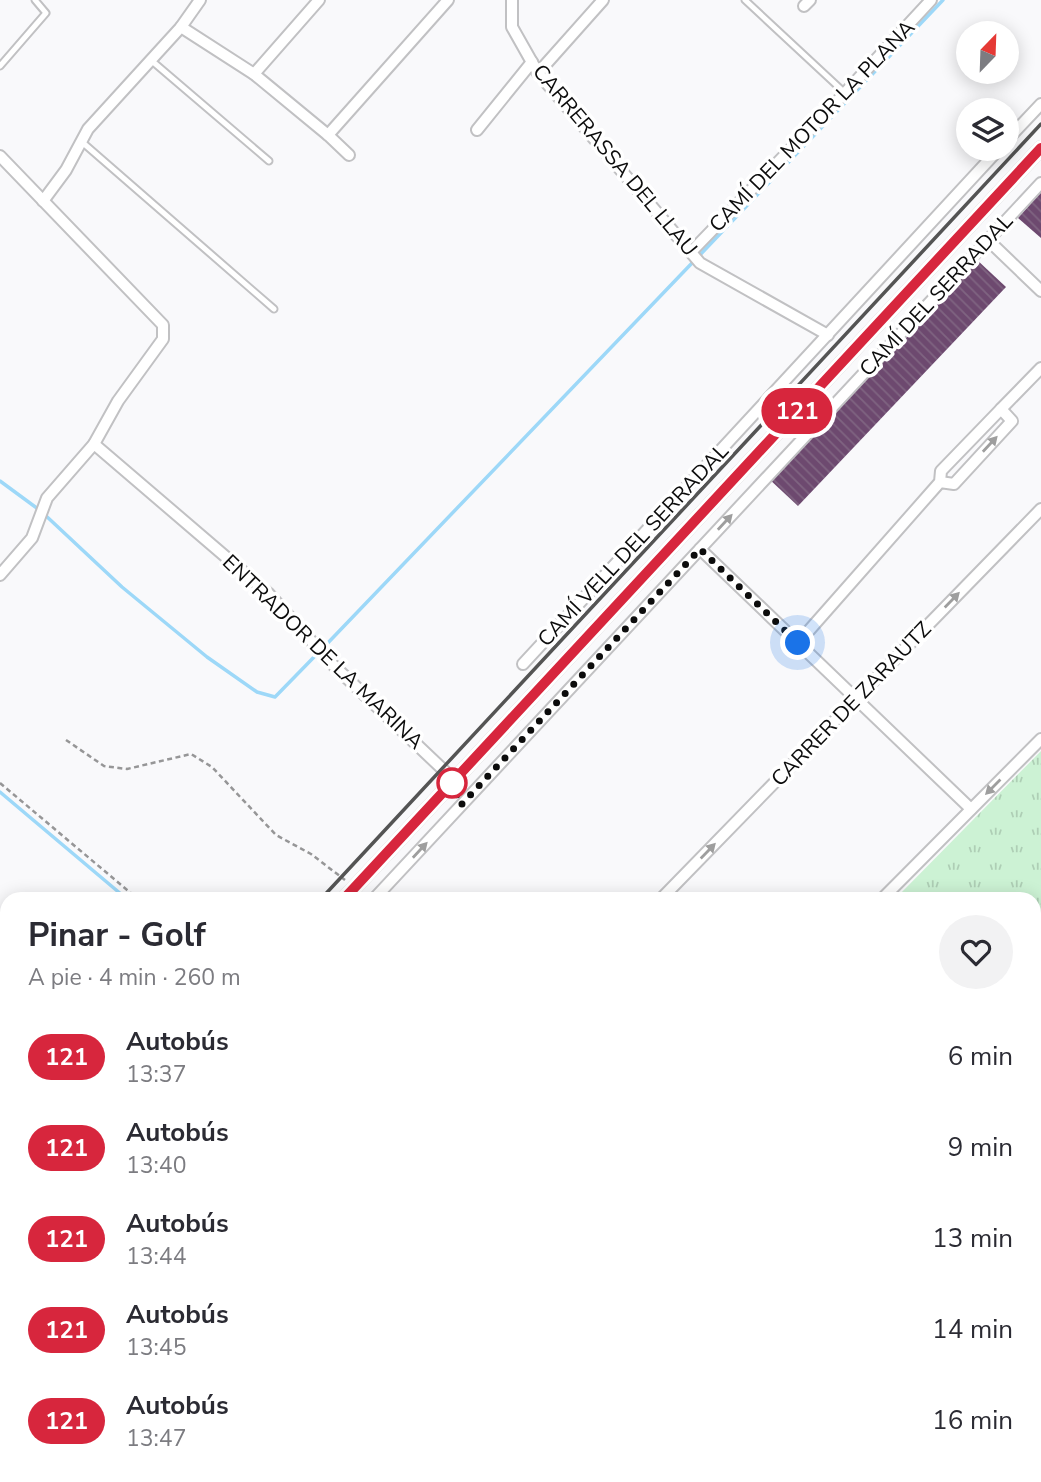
<!DOCTYPE html>
<html lang="es">
<head>
<meta charset="utf-8">
<style>
	:root { --surface:#fff; --page:#f2f2f3; --text:#2b2b33; --muted:#7c7c81 }
	body { margin:0; font-family:"Nunito Sans",sans-serif; background:var(--page); color:var(--text); height:100vh; display:flex; flex-direction:column; font-size:26px; white-space:nowrap }
	* { box-sizing:border-box; margin:0 }
	p { font-size:23px; color:var(--muted) }
	.icon { flex:none; width:38px; height:38px; fill:none; stroke:currentColor; stroke-width:2; stroke-linecap:round; stroke-linejoin:round }
	.map { position:relative; flex:1; overflow:hidden }
	.side { position:absolute; left:0px; top:892px; width:1041px; height:590px; display:flex; flex-direction:column; background:var(--surface); border-radius:21px 21px 0 0; box-shadow:0 4px 18px #0003 }
	.side>* { flex:none }
	.badge { padding:0 14px; border-radius:23px; font-size:24px; line-height:46px }
	.needle { width:46px; rotate:23deg }
	.buttons { position:absolute; left:956px; top:21px; display:grid; gap:14px }
	.buttons a { display:grid; place-items:center; width:63px; height:63px; border-radius:50%; background:var(--surface); box-shadow:0 4px 18px #0003; font-size:35px }
	.you { position:absolute; width:35px; height:35px; margin:-18px; border:5px solid #fff; border-radius:50%; background:#1a73e8; box-shadow:0 0 0 10px #1a73e833 }
	.map>.badge { position:absolute; translate:-50% -50%; box-shadow:0 0 0 4px #fff }
	.round { display:grid; place-items:center; flex:none; width:74px; height:74px; border-radius:37px; background:var(--page) }
	.summary { display:flex; align-items:center; justify-content:space-between; height:119px; padding:0 28px }
	h1 { font-size:33px; font-weight:700; line-height:52px }
	ul { padding:0; list-style:none }
	li { display:flex; align-items:center; gap:21px; height:91px; padding:0 28px }
	li div { flex:1 }
	li b { display:block; font-size:26px }
	li em { font-style:normal }
	li .badge { min-width:77px; font-weight:700; text-align:center }
	.map>svg:first-child { display:block }
	.built { fill:#ebedf6 }
	.grass { fill:url(#grass-tufts) }
	.park { fill:#ccf2d4 }
	.lines { fill:none; stroke-linecap:round; stroke-linejoin:round }
	.stream { stroke:#9dd8f8; stroke-width:3.5 }
	.canal { stroke:#9dd8f8; stroke-width:14 }
	.building { fill:url(#building-back-hatch) }
	.service-casing { stroke:#c1c1c3; stroke-width:9 }
	.minor-casing { stroke:#c1c1c3; stroke-width:14 }
	.tertiary-casing { stroke:#c1c1c3; stroke-width:16 }
	.path { stroke:#969697; stroke-width:2.5; stroke-dasharray:5 3.5; stroke-linecap:butt }
	.service { stroke:#fff; stroke-width:5 }
	.minor { stroke:#fff; stroke-width:10 }
	.tertiary { stroke:#fff; stroke-width:12 }
	.rail { stroke:#545454; stroke-width:3.5 }
	.oneway { fill:#9e9e9e }
	.line-casing { stroke:#fff; stroke-width:16 }
	.line { stroke:#d7263d; stroke-width:10 }
	.walk { stroke:#0c0c0c; stroke-width:7; stroke-dasharray:0 12.6 }
	.stop-dot { fill:#fff; stroke:#d7263d; stroke-width:3.5 }
	.labels { text-anchor:middle; dominant-baseline:central; stroke-width:7; stroke-linejoin:round; paint-order:stroke }
	.street-label { font-size:21px; fill:#0c0c0c; stroke:#fff }
</style>
</head>
<body>
<div class="map">
<svg width="1041" height="1482" viewBox="0 0 1041 1482">
	<defs>
		<pattern id="grass-tufts" width="24" height="20" patternUnits="userSpaceOnUse" patternTransform="scale(1.75)"><rect width="24" height="20" fill="#ccf2d4"/><path d="M3 7l-1-3M5 7V3M7 7l1-3M15 17l-1-3M17 17v-4M19 17l1-3" fill="none" stroke="#aeceb5"/></pattern>
		<pattern id="building-back-hatch" width="6" height="6" patternUnits="userSpaceOnUse" patternTransform="scale(1.75)"><rect width="6" height="6" fill="#6d496f"/><path d="M-1 5l2 2M0 0l6 6M5-1l2 2" fill="none" stroke="#7f6481"/></pattern>
	</defs>
	<rect width="100%" height="100%" fill="#f9f9fb"/>
	<!-- built -->
	<path class="built" d="M170 1475H279L272 1482H177Z"/>
	<!-- grass -->
	<g class="grass">
		<path d="M1041 751V1410L1034 1416V900L895 899Z"/>
		<path d="M394 1475H973L966 1482H388Z"/>
	</g>
	<!-- park -->
	<path class="park" d="M326 1475H394L388 1482H319Z"/>
	<g class="lines">
		<!-- stream -->
		<g class="stream">
			<path d="M698 257 943 0"/>
			<path d="M0 481 38 509"/>
			<path d="M44 514 122 587 207 657 257 692 275 697 316 655"/>
			<path d="M323 648 693 262"/>
			<path d="M0 792 128 900"/>
		</g>
		<!-- canal -->
		<path class="canal" d="M0 1036 7 1032"/>
	</g>
	<!-- building -->
	<g class="building">
		<path d="M1041 192V238L1018 218Z"/>
		<path d="M976 259 1006 287 798 506 768 478Z"/>
	</g>
	<g class="lines">
		<!-- service casing -->
		<g class="service-casing">
			<g id="service">
				<path d="M745 0 845 93"/>
				<path d="M152 61 269 161"/>
				<path d="M0 66 46 13 35 0"/>
				<path d="M82 142 274 309"/>
			</g>
		</g>
		<!-- minor casing -->
		<g class="minor-casing">
			<g id="minor">
				<path d="M512 0V27L538 73 700 263 828 335"/>
				<path d="M804 6 810 0"/>
				<path d="M181 27 200 0"/>
				<path d="M538 73 603 0"/>
				<path d="M254 74 319 0"/>
				<path d="M477 130 532 62"/>
				<path d="M328 135 448 0"/>
				<path d="M1006 141 1041 104"/>
				<path d="M0 156 163 325V339L118 401 94 444 47 498 32 538 0 575"/>
				<path d="M43 201 66 170 88 129 181 27 254 74 328 135 349 155"/>
				<path d="M988 240 1041 291"/>
				<path d="M692 251 845 93 931 0"/>
				<path d="M1001 409 1041 368"/>
				<path d="M94 444 268 593 331 663 454 780"/>
				<path d="M700 549 971 809"/>
				<path d="M798 643 940 482 941 471 1001 409 1012 421 954 484 940 482"/>
				<path d="M523 664 999 149"/>
				<path d="M373 900 1041 183"/>
				<path d="M660 900 1041 509"/>
				<path d="M881 900 1041 739"/>
				<path d="M0 1302 7 1295"/>
				<path d="M0 1347 7 1354"/>
				<path d="M0 1445 7 1452"/>
				<path d="M136 1475 144 1482"/>
				<path d="M288 1482 295 1475"/>
			</g>
		</g>
		<!-- tertiary casing -->
		<g class="tertiary-casing">
			<g id="tertiary">
				<path d="M343 900 1041 148"/>
				<path d="M0 1269 7 1261"/>
				<path d="M1034 1443 1041 1436"/>
				<path d="M994 1482 1001 1475"/>
			</g>
		</g>
		<!-- path -->
		<g class="path">
			<path d="M66 740 104 766 127 769 191 754 212 767 276 835 311 854 345 880"/>
			<path d="M0 783 139 900"/>
			<path d="M0 1225 7 1218"/>
			<path d="M1034 1421 1041 1414"/>
			<path d="M17 1482 19 1475"/>
			<path d="M316 1482 323 1475"/>
			<path d="M971 1482 978 1475"/>
		</g>
		<!-- service -->
		<use href="#service" class="service"/>
		<!-- minor -->
		<use href="#minor" class="minor"/>
		<!-- tertiary -->
		<use href="#tertiary" class="tertiary"/>
		<!-- rail -->
		<g class="rail">
			<path d="M320 900 1041 124"/>
			<path d="M0 1243 7 1236"/>
		</g>
	</g>
	<!-- one-way arrows -->
	<defs><path id="oneway-solid" d="M-6-.8H1V-3.2L6.5 0L1 3.2V.8H-6Z" transform="scale(1.75)"/></defs>
	<g class="oneway">
		<use href="#oneway-solid" transform="translate(990 444) rotate(-47)"/>
		<use href="#oneway-solid" transform="translate(725 522) rotate(-47)"/>
		<use href="#oneway-solid" transform="translate(952 600) rotate(-46)"/>
		<use href="#oneway-solid" transform="translate(993 787) rotate(135)"/>
		<use href="#oneway-solid" transform="translate(420 850) rotate(-47)"/>
		<use href="#oneway-solid" transform="translate(708 851) rotate(-46)"/>
	</g>
	<g class="lines">
		<!-- line casing -->
		<g class="line-casing">
			<path id="line" d="M343 900 1041 148"/>
		</g>
		<!-- line -->
		<use href="#line" class="line"/>
		<!-- walk -->
		<path class="walk" d="M452 783 461 805 700 549 798 643"/>
	</g>
	<!-- markers -->
	<circle class="stop-dot" cx="452" cy="783" r="14"/>
	<g class="labels">
		<!-- street labels -->
		<g class="street-label">
			<text transform="translate(812 126) rotate(-46)">CAMÍ DEL MOTOR LA PLANA</text>
			<text transform="translate(615 160) rotate(50)">CARRERASSA DEL LLAU</text>
			<text transform="translate(936 295) rotate(-47)">CAMÍ DEL SERRADAL</text>
			<text transform="translate(633 545) rotate(-47)">CAMÍ VELL DEL SERRADAL</text>
			<text transform="translate(323 652) rotate(44)">ENTRADOR DE LA MARINA</text>
			<text transform="translate(851 704) rotate(-46)">CARRER DE ZARAUTZ</text>
		</g>
	</g>
</svg>
<div class="buttons">
<a><svg class="needle" viewBox="-14 -14 28 28"><path d="M0-13l5 13h-10z" fill="#e53935"/><path d="M0 13l5-13h-10z" fill="#7c7c81"/></svg></a>
<a><svg class="icon" aria-label="layers" viewBox="0 0 24 24"><path d="M12 4l9 5-9 5-9-5zM3 14l9 5 9-5"/></svg></a>
</div>
<div class="you" style="left:798px;top:643px"></div>
<b class="badge" style="left:797px;top:411px;background:#d7263d;color:#fff">121</b>
<section class="side">
<div class="summary"><div><h1>Pinar - Golf</h1><p>A pie · 4 min · 260 m</p></div><a class="round"><svg class="icon" aria-label="heart" viewBox="0 0 24 24"><path d="M12 20l-8-8c-3-5 5-10 8-4 3-6 11-1 8 4z"/></svg></a></div>
<ul>
<li><span class="badge" style="background:#d7263d;color:#fff">121</span><div><b>Autobús</b><p>13:37</p></div><em>6 min</em></li>
<li><span class="badge" style="background:#d7263d;color:#fff">121</span><div><b>Autobús</b><p>13:40</p></div><em>9 min</em></li>
<li><span class="badge" style="background:#d7263d;color:#fff">121</span><div><b>Autobús</b><p>13:44</p></div><em>13 min</em></li>
<li><span class="badge" style="background:#d7263d;color:#fff">121</span><div><b>Autobús</b><p>13:45</p></div><em>14 min</em></li>
<li><span class="badge" style="background:#d7263d;color:#fff">121</span><div><b>Autobús</b><p>13:47</p></div><em>16 min</em></li>
</ul>
</section>
</div>
</body>
</html>
